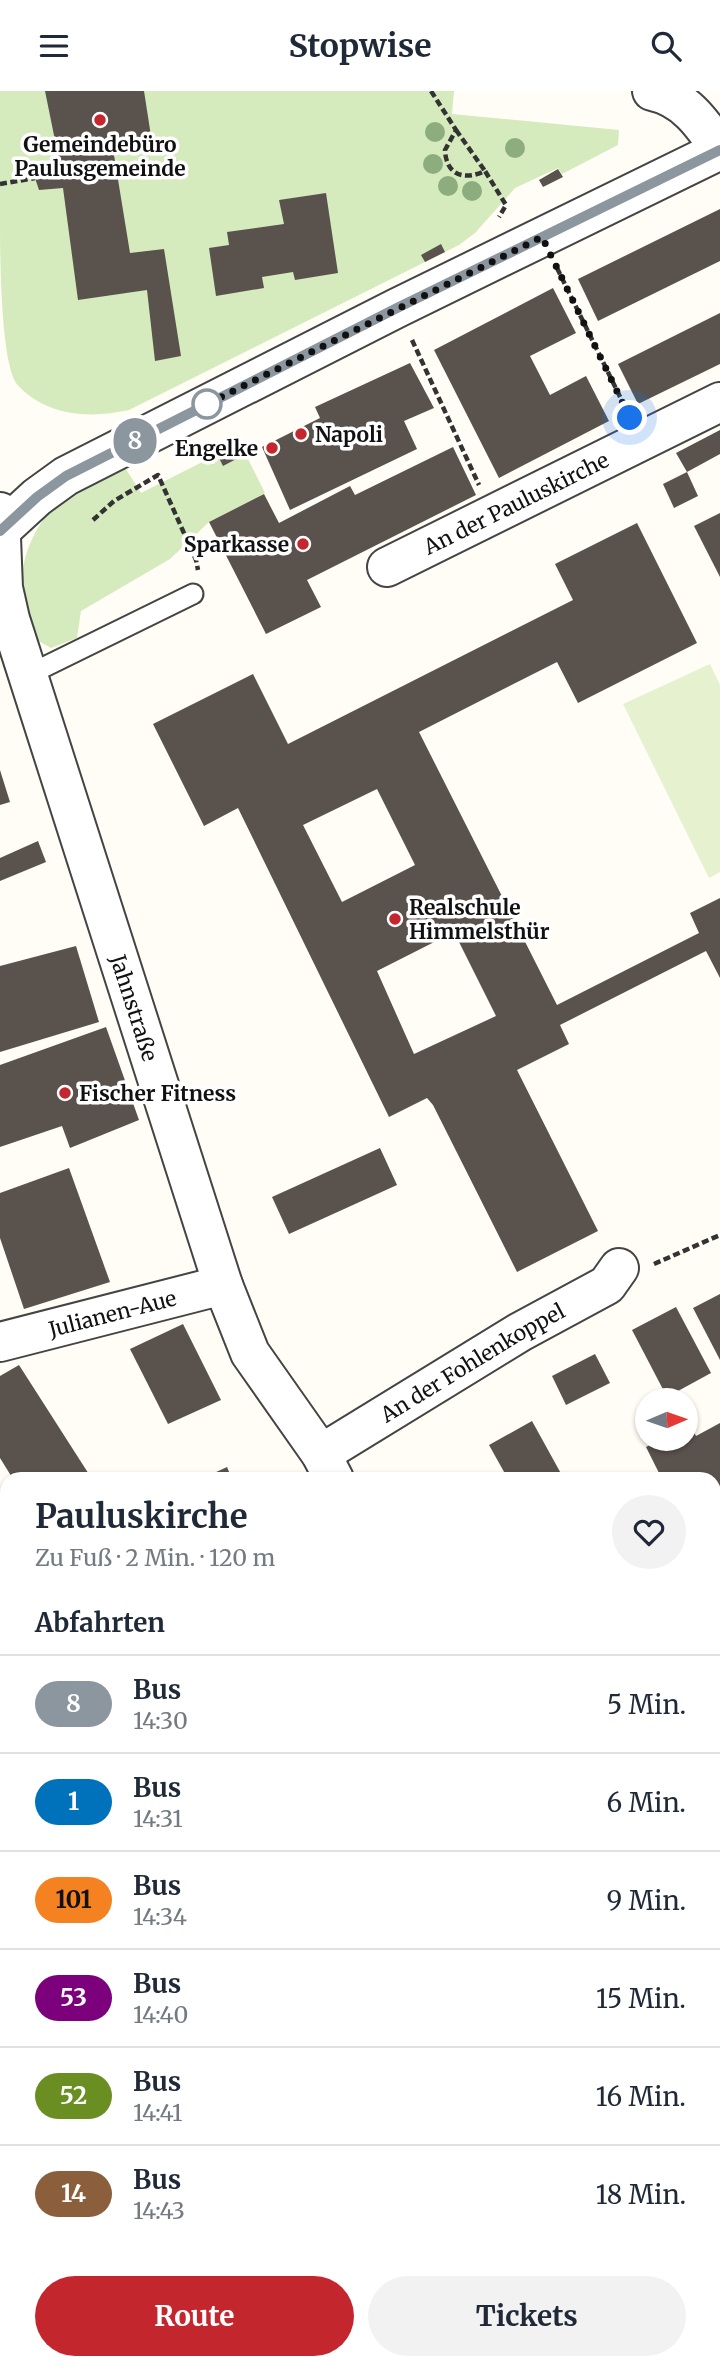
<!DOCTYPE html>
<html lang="de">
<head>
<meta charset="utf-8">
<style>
	:root { --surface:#fff; --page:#f2f2f3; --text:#1f2937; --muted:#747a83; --line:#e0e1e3; --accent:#c4262e }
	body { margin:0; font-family:Merriweather,serif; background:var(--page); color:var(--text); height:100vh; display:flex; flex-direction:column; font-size:26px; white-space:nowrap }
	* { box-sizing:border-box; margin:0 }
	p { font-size:23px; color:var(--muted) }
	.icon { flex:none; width:38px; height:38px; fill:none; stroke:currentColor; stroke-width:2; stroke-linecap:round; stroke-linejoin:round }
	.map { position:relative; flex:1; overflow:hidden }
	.side { position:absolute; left:0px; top:1381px; width:721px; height:898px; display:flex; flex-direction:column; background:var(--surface); border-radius:21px 21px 0 0; box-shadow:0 2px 5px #0004 }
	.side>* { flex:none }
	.badge { padding:0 14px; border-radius:23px; font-size:24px; line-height:46px }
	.needle { width:46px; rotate:88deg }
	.fabs { position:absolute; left:635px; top:1297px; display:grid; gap:14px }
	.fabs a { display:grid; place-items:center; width:63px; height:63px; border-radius:50%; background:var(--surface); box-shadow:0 2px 5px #0004; font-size:35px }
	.you { position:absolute; width:35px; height:35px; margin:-18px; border:5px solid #fff; border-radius:50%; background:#1a73e8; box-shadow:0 0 0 10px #1a73e833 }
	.map>.badge { position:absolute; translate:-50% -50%; box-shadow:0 0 0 4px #fff }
	h2 { padding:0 35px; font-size:26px; line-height:63px }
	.round { display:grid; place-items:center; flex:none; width:74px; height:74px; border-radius:37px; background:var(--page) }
	.summary { display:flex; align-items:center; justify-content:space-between; height:119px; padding:0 35px }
	h1 { font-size:33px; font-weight:700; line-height:52px }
	.button { display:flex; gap:14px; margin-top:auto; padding:14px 35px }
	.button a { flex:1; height:80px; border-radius:42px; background:var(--accent); color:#fff; font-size:28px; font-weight:700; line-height:80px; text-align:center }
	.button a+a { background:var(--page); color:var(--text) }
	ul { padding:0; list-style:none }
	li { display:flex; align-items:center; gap:21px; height:98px; padding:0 35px; border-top:2px solid var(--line) }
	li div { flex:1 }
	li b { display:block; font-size:26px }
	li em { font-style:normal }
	li .badge { min-width:77px; font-weight:700; text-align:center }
	header { display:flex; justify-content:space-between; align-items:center; height:91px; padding:0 35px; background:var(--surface); font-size:32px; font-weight:700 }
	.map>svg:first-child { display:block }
	.green { fill:#d5ebbd }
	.pitch { fill:#e6f2cf }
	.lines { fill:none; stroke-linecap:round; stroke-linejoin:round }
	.stream { stroke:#3f96cf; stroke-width:10 }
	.building { fill:#5a524d; fill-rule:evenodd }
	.service-casing { stroke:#444; stroke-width:23 }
	.minor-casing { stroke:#444; stroke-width:42 }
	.tertiary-casing { stroke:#444; stroke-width:42 }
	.path { stroke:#333; stroke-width:4.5; stroke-dasharray:7 3.5; stroke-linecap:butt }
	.service { stroke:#fff; stroke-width:19 }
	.minor { stroke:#fff; stroke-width:38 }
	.tertiary { stroke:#fff; stroke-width:38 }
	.tree { fill:#8dad7f }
	.line-casing { stroke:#fff; stroke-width:16 }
	.line { stroke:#8c969f; stroke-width:10 }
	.walk { stroke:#111; stroke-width:7; stroke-dasharray:0 12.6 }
	.poi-dot { fill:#c4262e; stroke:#fff; stroke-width:2.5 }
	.stop-dot { fill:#fff; stroke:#8c969f; stroke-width:3.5 }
	.labels { text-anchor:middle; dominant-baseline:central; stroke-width:7; stroke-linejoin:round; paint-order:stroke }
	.poi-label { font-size:21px; font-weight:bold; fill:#111; stroke:#fff; text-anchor:start }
	.street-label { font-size:21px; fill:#111; stroke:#fff }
</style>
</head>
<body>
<header><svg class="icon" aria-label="menu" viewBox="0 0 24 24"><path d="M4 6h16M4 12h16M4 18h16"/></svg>Stopwise<svg class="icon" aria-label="search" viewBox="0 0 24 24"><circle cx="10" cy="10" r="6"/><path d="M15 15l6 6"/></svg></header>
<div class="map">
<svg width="720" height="2278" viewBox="0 0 720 2278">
	<rect width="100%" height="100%" fill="#fffdf5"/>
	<!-- green -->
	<g class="green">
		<path d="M0 0H454L452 23 619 39 618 54 562 83 558 77 515 97 475 142 459 154 129 319C89 328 44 325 16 292 0 266 0 158 0 123 0 82 0 41 0 0Z"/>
		<path d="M240 352 265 402 209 431 170 468 81 520 77 547 51 557 35 548C30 529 23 510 22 490 22 462 39 426 62 409 80 395 104 385 124 375L141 402Z"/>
		<path d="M720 1944V2278H643L642 2272H714V1946Z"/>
		<path d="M127 2272H605L606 2278H117Z"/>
	</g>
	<!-- pitch -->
	<g class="pitch">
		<path d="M710 573 720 594V781L709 787 623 613Z"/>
		<path d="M0 1621 7 1623V2272H127L117 2278H0Z"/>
	</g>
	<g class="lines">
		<!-- stream -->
		<g class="stream">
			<path d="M714 1978 720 1975"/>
			<path d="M190 2278 201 2272"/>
		</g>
	</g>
	<!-- building -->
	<g class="building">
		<path d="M45 0H144L153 58 114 64 130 162 164 158 181 265 155 270 147 199 78 209 63 97 39 99 35 87 34 73 59 69Z"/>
		<path d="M558 78 563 86 543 96 539 89Z"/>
		<path d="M326 102 338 182 295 189 293 181 262 186 264 197 216 205 209 157 229 154 227 141 284 133 279 109Z"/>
		<path d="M720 118V170L598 230 578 188Z"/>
		<path d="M441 153 445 161 425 171 421 164Z"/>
		<path d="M553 197 576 242 530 265 550 304 586 285 609 330 499 387 434 259Z"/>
		<path d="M720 222V273L638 313 618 273Z"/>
		<path d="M410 272 434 317 404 330 417 358 290 419 262 356 320 327 315 316Z"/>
		<path d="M720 339V363L687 381 676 362Z"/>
		<path d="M453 356 476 404 307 489 321 516 266 543 209 431 264 403 279 432 350 395 355 404Z"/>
		<path d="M238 357 242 365 223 375 219 367Z"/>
		<path d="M687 381 698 405 674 417 663 393Z"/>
		<path d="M720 422V486L694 435Z"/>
		<path d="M637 432 697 552 578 612 557 571 419 641 557 914 699 842 690 822 720 807V887L706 860 560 934 569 953 517 979 598 1140 517 1181 433 1014 427 1007 389 1026 238 717 204 735 153 633 253 583 288 653 573 509 555 473ZM377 698 415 774 342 811 303 734ZM454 841 496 925 414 963 377 880Z"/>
		<path d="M0 679 10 711 0 714Z"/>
		<path d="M38 750 46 771 0 790V767Z"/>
		<path d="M76 855 99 931 0 961V875Z"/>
		<path d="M106 936 139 1029 70 1057 62 1035 0 1056V974Z"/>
		<path d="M380 1057 397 1094 289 1143 272 1106Z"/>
		<path d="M69 1077 110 1191 24 1218 0 1147V1102Z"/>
		<path d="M720 1203V1269L693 1217Z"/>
		<path d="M676 1216 711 1282 667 1306 632 1239Z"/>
		<path d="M183 1233 221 1309 168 1333 130 1258Z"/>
		<path d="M595 1263 610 1292 566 1314 552 1285Z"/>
		<path d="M19 1274 92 1388H13L0 1367V1285Z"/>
		<path d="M532 1330 564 1388H508L489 1354Z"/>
		<path d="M720 1332V1449L714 1452V1388H662L646 1356 662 1348H686V1335L689 1333 696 1345Z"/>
		<path d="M227 1376 232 1388H201Z"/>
		<path d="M720 1597V1833L714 1836V1600Z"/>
	</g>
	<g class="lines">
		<!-- service casing -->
		<g class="service-casing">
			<path id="service" d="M28 584 193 503"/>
		</g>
		<!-- minor casing -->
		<g class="minor-casing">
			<g id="minor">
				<path d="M652 0C685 7 702 32 720 58"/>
				<path id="s1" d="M0 421 3 497 10 528 223 1194 250 1262 321 1363 334 1388"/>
				<path id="s2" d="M387 476 720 311"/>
				<path id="s3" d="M0 1251 223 1194"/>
				<path id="s4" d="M321 1363 520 1241 607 1194 619 1177"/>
				<path d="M0 1600 7 1602"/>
			</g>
		</g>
		<!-- tertiary casing -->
		<g class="tertiary-casing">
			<path id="tertiary" d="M0 440 37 406 66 385 397 217 720 59"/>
		</g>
		<!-- path -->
		<g class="path">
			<path d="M431 0 456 39 445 59C446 84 464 90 485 80L506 114 499 126"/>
			<path d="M456 39 485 80"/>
			<path d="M0 93 35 87"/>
			<path d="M557 177 627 320"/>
			<path d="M412 249 479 394"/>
			<path d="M93 429 114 410 158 384 196 469 198 479"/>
			<path d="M654 1173 720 1144"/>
			<path d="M714 2037 720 2035"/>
			<path d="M617 2272 618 2278"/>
			<path d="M140 2278 149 2272"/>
			<path d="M285 2278 296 2272"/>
		</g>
		<!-- service -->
		<use href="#service" class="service"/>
		<!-- minor -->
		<use href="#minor" class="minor"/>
		<!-- tertiary -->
		<use href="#tertiary" class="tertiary"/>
	</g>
	<!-- trees -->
	<g class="tree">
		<circle cx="435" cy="41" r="10"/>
		<circle cx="515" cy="57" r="10"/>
		<circle cx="433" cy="73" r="10"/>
		<circle cx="448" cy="95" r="10"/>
		<circle cx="472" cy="100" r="10"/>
	</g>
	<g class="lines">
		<!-- line casing -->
		<g class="line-casing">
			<path id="line" d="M0 440 37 406 66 385 397 217 720 59"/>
		</g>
		<!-- line -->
		<use href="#line" class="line"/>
		<!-- walk -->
		<path class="walk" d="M207 313 203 315 542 146 630 327"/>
	</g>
	<!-- markers -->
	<g class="poi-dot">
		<circle cx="100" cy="29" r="7"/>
		<circle cx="301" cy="343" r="7"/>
		<circle cx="272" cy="357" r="7"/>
		<circle cx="303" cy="453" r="7"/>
		<circle cx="395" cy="828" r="7"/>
		<circle cx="65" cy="1002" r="7"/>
	</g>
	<circle class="stop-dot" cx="207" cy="313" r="14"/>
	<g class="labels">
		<!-- poi labels -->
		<g class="poi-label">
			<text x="100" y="53" text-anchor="middle">Gemeindebüro<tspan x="100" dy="24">Paulusgemeinde</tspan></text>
			<text x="315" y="343">Napoli</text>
			<text x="258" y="357" text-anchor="end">Engelke</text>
			<text x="289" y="453" text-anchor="end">Sparkasse</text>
			<text x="409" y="816">Realschule<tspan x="409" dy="24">Himmelsthür</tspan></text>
			<text x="79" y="1002">Fischer Fitness</text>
		</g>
		<!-- street labels -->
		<g class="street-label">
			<text stroke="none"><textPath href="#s2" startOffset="144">An der Pauluskirche</textPath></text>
			<text stroke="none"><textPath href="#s1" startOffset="516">Jahnstraße</textPath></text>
			<text stroke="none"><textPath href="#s3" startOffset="116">Julianen-Aue</textPath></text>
			<text stroke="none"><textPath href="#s4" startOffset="177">An der Fohlenkoppel</textPath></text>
		</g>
	</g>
</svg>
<div class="fabs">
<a><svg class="needle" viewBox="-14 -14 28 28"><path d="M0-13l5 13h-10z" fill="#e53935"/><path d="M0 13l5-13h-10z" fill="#747a83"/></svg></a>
</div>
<div class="you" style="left:630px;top:327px"></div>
<b class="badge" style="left:135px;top:350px;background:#8c969f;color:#fff">8</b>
<section class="side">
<div class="summary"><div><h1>Pauluskirche</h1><p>Zu Fuß · 2 Min. · 120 m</p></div><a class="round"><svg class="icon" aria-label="heart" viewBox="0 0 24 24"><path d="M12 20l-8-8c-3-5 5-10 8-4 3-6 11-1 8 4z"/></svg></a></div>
<h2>Abfahrten</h2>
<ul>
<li><span class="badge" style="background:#8c969f;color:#fff">8</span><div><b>Bus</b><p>14:30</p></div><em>5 Min.</em></li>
<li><span class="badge" style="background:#0072bc;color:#fff">1</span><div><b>Bus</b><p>14:31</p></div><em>6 Min.</em></li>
<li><span class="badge" style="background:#f58220;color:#111">101</span><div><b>Bus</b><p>14:34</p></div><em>9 Min.</em></li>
<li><span class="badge" style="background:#7c007c;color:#fff">53</span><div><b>Bus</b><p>14:40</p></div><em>15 Min.</em></li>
<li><span class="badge" style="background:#6b8e23;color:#fff">52</span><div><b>Bus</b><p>14:41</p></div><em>16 Min.</em></li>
<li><span class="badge" style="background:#8b5e3c;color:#fff">14</span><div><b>Bus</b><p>14:43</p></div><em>18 Min.</em></li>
</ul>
<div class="button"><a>Route</a><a>Tickets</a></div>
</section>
</div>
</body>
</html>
